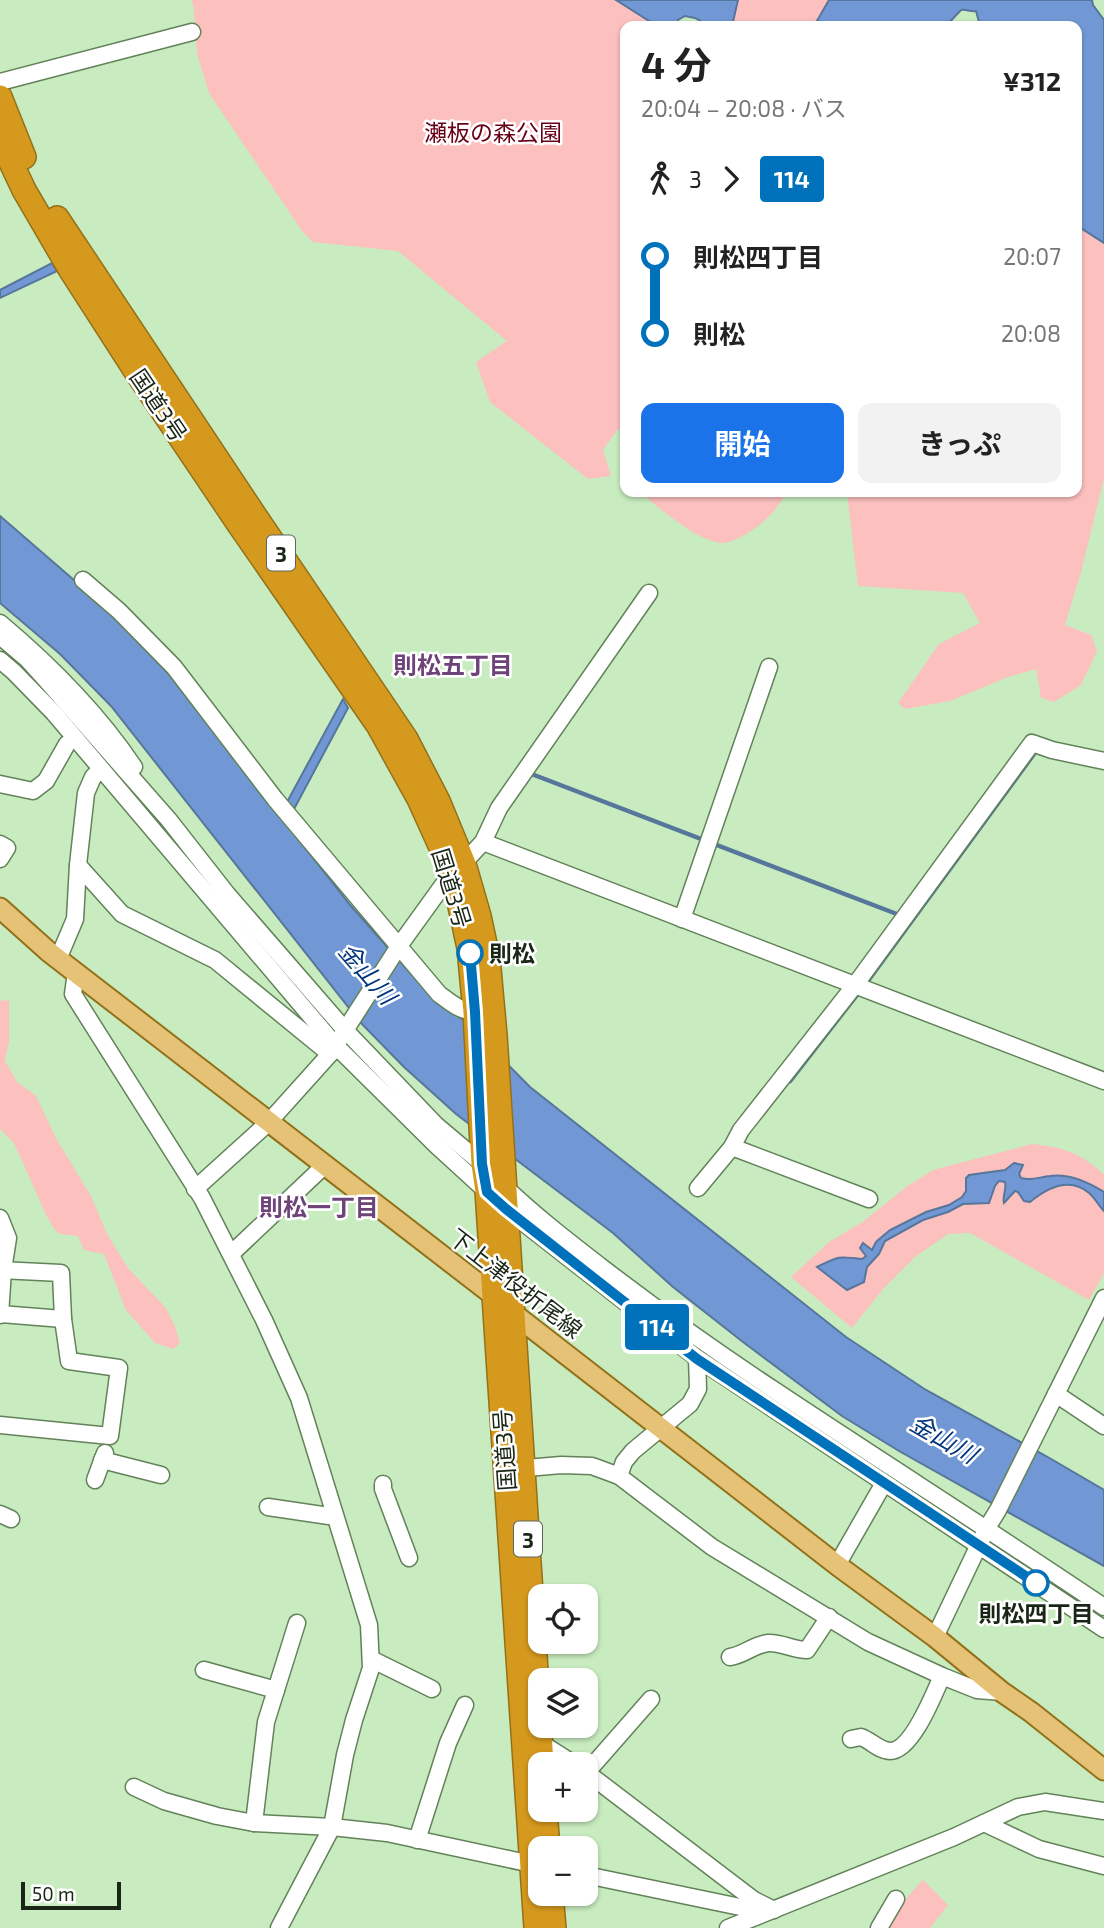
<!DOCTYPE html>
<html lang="ja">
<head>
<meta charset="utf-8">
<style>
	:root { --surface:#fff; --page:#f2f2f2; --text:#222; --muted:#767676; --accent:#1a73e8 }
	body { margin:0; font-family:"Exo 2","Noto Sans JP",sans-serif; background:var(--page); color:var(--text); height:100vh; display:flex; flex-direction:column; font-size:26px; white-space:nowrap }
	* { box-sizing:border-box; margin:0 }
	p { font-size:23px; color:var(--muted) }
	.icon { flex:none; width:38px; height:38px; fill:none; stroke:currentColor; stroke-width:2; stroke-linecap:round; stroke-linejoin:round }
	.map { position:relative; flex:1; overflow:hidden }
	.drawer { position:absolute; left:620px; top:21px; width:462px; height:476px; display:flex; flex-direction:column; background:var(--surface); border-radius:14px; box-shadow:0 2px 5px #0004 }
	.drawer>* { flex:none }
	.badge { padding:0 14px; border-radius:5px; font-size:24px; line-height:46px }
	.tools { position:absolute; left:528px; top:1584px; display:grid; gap:14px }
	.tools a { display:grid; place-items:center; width:70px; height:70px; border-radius:14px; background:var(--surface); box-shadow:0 2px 5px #0004; font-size:35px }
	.scale { position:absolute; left:21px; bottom:18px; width:100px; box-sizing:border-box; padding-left:7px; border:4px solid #192615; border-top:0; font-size:19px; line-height:24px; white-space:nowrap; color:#192615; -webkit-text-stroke:5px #fff; paint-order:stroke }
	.map>.badge { position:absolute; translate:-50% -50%; box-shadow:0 0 0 4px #fff }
	.legs { display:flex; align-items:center; gap:10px; height:77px; padding:0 21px; font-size:23px }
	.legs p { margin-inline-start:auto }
	.head { display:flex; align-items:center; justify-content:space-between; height:119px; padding:0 21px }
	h1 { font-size:38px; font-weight:700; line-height:52px }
	.button { display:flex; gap:14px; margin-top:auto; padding:14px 21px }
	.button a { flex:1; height:80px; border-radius:14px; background:var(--accent); color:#fff; font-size:28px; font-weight:700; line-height:80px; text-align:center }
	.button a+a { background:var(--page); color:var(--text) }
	ul { padding:0 21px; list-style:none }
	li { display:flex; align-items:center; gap:24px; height:77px; font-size:26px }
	li i { display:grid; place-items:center; width:10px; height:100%; margin:0 9px; background:currentColor }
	li i::after { content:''; width:18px; height:18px; margin:-9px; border:5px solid; border-radius:50%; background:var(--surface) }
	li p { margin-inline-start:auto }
	li:first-child i { background:linear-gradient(#0000 50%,currentColor 0) }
	li:last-child i { background:linear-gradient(currentColor 50%,#0000 0) }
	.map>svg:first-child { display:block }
	.green { fill:#fcc0bf }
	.water { fill:#7198d5; stroke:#57769b; stroke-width:2 }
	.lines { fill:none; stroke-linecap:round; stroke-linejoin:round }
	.stream { stroke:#57769b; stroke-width:4.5 }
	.minor-casing { stroke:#628259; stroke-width:19 }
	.major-casing { stroke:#93711a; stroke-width:23 }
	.highway-casing { stroke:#93711a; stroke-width:26 }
	.minor { stroke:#fff; stroke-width:16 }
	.major { stroke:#e6c277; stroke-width:19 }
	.highway { stroke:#d5991d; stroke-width:23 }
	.line-1-casing { stroke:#fff; stroke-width:16 }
	.line-1 { stroke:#0072bc; stroke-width:10 }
	.stop-1-dot { fill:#fff; stroke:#0072bc; stroke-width:3.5 }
	.labels { text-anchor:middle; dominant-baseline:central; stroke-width:5; stroke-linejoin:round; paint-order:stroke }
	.shield { fill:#fff; stroke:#5e675b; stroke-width:2 }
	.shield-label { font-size:21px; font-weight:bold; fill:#192615 }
	.park-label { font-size:23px; fill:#670017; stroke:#fff }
	.street-label { font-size:23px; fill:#192615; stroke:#fff }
	.stop-label { font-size:23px; font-weight:bold; fill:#192615; stroke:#fff; text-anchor:start }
	.neighbourhood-label { font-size:24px; font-weight:bold; fill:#6e437a; stroke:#fff }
	.water-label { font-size:24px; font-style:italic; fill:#02357c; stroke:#fff }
</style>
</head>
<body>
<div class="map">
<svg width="1104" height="1928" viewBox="0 0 1104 1928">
	<rect width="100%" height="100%" fill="#c8ecbf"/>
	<!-- green -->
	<g class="green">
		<path d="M192 0H616L657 26H625V436L618 429 603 450 611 476 588 479 490 402 476 362 507 341 398 251 313 242 302 231 209 93 197 54 194 10Z"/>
		<path d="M738 0H829L814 26H733Z"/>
		<path d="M1076 225 1104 243V479L1081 572 1065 625 1091 635 1097 651 1081 685 1054 702 1041 698 1036 669 1008 677 950 701 905 709 898 703 939 644 980 623 963 593 858 586 847 492H1076Z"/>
		<path d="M639 492H787C778 508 766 521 751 531 743 536 729 544 721 543 695 540 660 508 639 492Z"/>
		<path d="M9 1000V1042L5 1061 17 1082 36 1096 57 1140 91 1196 106 1232 128 1268 165 1307 175 1326 180 1343 173 1349 155 1343 126 1310 104 1254 84 1250 78 1236 60 1234 55 1230 47 1217 14 1143 0 1129V1001Z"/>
		<path d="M1032 1144C1062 1147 1082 1153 1104 1175V1273L1089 1300 970 1233 948 1234 915 1257 883 1289 852 1328 791 1277 829 1242 864 1221 906 1187 933 1170Z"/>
		<path d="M923 1880 948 1905 930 1928H886L900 1905Z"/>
	</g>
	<!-- water -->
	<g class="water">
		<path d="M616 0H738L732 26H709L695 18 685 16 678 20 677 26H657Z"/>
		<path d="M829 0H1092L1093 5 1104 20V243L1076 225V26H980L976 11C970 12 966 9 961 10L946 26H814Z"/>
		<path d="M52 263 57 271 0 298V290Z"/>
		<path d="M0 516 97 600 156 658 351 906 413 976 447 1009 465 1021 530 1087 846 1337 926 1390 1046 1456 1104 1490V1566L899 1451 842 1416 743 1342 673 1287 613 1233 456 1114 404 1067 360 1022 111 706 60 654 0 603Z"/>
		<path d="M343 699 348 708 294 809 287 802Z"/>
		<path d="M1014 1163 1023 1165 1019 1174 1021 1178C1033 1181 1039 1177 1050 1176 1069 1173 1088 1182 1104 1192V1211C1099 1206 1095 1198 1089 1193 1069 1176 1047 1188 1030 1202L1024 1201 1018 1192 1015 1191 1004 1203C1002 1196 1007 1190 1005 1182L999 1181 995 1186 989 1203 963 1204 948 1212 923 1220 885 1241 879 1254 867 1267 864 1282 847 1290 817 1267C839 1256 838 1256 862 1259L866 1256 860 1248 863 1243 872 1250 876 1242 890 1230 926 1212 949 1205 962 1197 966 1191V1178L969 1175 1005 1170Z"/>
	</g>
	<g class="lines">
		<!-- stream -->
		<g class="stream">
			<path d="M529 773 902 916"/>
			<path d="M865 985 1034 754"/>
			<path d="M790 1081 860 991"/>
		</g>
		<!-- minor casing -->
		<g class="minor-casing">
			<g id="minor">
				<path d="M0 82 192 32"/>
				<path d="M83 580 119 611 174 667 275 799 439 994C451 1003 460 1011 475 1012"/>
				<path d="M0 623C50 665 97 712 134 767"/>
				<path d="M0 636 27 659 46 680 169 820 227 894 345 1030 436 1125 487 1168"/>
				<path d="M0 660 14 672 54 713 336 1046 436 1145 506 1209 697 1358 1104 1629"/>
				<path d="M0 784 33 791 46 781 67 744"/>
				<path d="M483 842 1104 1081"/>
				<path d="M0 844 7 848 0 859"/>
				<path d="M78 865 122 914 215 960 330 1054"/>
				<path d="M682 919 769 667"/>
				<path d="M58 959 75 919 78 865 86 793 93 777 101 769"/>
				<path d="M76 972 73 994 202 1198 264 1320 299 1398 369 1625 371 1668 354 1720 345 1755 332 1827 279 1928"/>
				<path d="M732 1147 869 1199"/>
				<path d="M502 1184C534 1215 569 1242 604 1269 660 1312 718 1353 777 1392 885 1464 996 1534 1104 1607"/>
				<path d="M698 1188 732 1147 741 1130 855 985 1032 743 1052 750 1104 761"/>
				<path d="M195 1189 268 1123 330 1054 399 946 443 885 483 842 499 808 649 593"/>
				<path d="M0 1218 8 1238 3 1270 0 1315"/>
				<path d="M231 1254 325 1165"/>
				<path d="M0 1270 61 1273 63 1319 69 1361 119 1368 110 1436 0 1425"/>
				<path d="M0 1314 63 1319"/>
				<path d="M1056 1394 1104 1426"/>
				<path d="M102 1460 161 1475"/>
				<path d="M515 1469 561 1465 592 1466 619 1476 712 1547 868 1642 942 1676 977 1690 1002 1692"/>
				<path d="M619 1476 624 1462 633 1451 690 1404 698 1389 697 1358"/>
				<path d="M95 1480 105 1453"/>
				<path d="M383 1484V1489L409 1558"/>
				<path d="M268 1507 329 1516"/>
				<path d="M0 1514 11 1519"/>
				<path d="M837 1565 884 1483"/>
				<path d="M935 1637 987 1528 998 1510 1104 1298"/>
				<path d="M730 1657C744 1655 753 1645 768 1643 781 1642 793 1650 807 1650L829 1617"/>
				<path d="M371 1659 432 1689"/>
				<path d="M204 1670 276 1690"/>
				<path d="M851 1739 861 1737C870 1740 880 1751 890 1751 912 1751 934 1694 942 1676"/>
				<path d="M541 1743 574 1764"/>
				<path d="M586 1772 754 1900 774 1910"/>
				<path d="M587 1772 651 1699"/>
				<path d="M134 1787 164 1801 217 1816 254 1823 332 1827 387 1833 541 1866"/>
				<path d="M254 1823 266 1722 297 1623"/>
				<path d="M984 1823 1039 1849 1104 1866"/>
				<path d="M417 1840 448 1743 465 1705"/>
				<path d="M586 1875 745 1908 755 1917"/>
				<path d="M728 1928 954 1837 1018 1807 1045 1802 1104 1811"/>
				<path d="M879 1928 896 1899"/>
			</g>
		</g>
		<!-- major casing -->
		<g class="major-casing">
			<path id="major" d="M0 908 49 952 493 1295 514 1314 837 1565 935 1637 1002 1692 1031 1712 1104 1770"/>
		</g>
		<!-- highway casing -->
		<g class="highway-casing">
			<g id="highway">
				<path d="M0 97 24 157"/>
				<path d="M0 139 24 190 70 269 135 370 238 523 378 725 419 799 453 874 469 948 475 1012 483 1164 487 1191 536 1928"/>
				<path d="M57 218 253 513 406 739 438 801 464 864 479 916 488 958 495 1035 542 1764"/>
				<path d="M545 1810 548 1848"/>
				<path d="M551 1894 554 1928"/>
			</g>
		</g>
		<!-- minor -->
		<use href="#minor" class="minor"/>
		<!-- major -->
		<use href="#major" class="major"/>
		<!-- highway -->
		<use href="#highway" class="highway"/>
	</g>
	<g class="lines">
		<!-- line-1 casing -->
		<g class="line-1-casing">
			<path id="line-1" d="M470 953 475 1012 482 1164 487 1192 506 1209 697 1359 1036 1583"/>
		</g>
		<!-- line-1 -->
		<use href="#line-1" class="line-1"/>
	</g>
	<!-- markers -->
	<g class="stop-1-dot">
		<circle cx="470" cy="953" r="12"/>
		<circle cx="1036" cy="1583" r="12"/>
	</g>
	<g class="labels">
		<!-- shield labels -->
		<g class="shield">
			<rect x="267" y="535.5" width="28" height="35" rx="5"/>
			<rect x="514" y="1521.5" width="28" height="35" rx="5"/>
		</g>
		<g class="shield-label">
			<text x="281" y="553">3</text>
			<text x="528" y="1539">3</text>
		</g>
		<!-- park labels -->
		<g class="park-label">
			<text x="493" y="132">瀬板の森公園</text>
		</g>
		<!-- street labels -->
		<g class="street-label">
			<text transform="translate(159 405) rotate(56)">国道3号</text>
			<text transform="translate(452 888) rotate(73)">国道3号</text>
			<text transform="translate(516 1283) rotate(38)">下上津役折尾線</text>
			<text transform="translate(504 1450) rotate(-94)">国道3号</text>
		</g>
		<!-- stop labels -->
		<g class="stop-label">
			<text x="489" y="953">則松</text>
			<text x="1036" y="1613" text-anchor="middle">則松四丁目</text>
		</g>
		<!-- neighbourhood labels -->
		<g class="neighbourhood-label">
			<text x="453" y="664">則松五丁目</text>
			<text x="319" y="1206">則松一丁目</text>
		</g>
		<!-- water labels -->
		<g class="water-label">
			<text transform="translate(368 973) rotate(49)">金山川</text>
			<text transform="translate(944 1438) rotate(30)">金山川</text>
		</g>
	</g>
</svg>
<div class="tools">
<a><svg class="icon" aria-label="locate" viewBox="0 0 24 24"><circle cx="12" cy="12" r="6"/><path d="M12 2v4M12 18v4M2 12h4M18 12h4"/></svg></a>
<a><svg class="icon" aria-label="layers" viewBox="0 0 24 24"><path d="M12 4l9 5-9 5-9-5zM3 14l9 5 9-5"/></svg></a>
<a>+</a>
<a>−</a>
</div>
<div class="scale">50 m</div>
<b class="badge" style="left:657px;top:1327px;background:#0072bc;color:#fff">114</b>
<section class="drawer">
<div class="head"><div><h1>4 分</h1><p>20:04 – 20:08 · バス</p></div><b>¥312</b></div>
<div class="legs"><svg class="icon" aria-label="walk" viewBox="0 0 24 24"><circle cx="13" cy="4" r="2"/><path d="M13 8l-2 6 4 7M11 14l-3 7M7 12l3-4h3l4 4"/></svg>3<svg class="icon" aria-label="forward" viewBox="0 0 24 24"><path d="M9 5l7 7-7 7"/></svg><b class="badge" style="background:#0072bc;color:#fff">114</b></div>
<ul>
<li><i style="color:#0072bc"></i><b>則松四丁目</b><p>20:07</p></li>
<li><i style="color:#0072bc"></i><b>則松</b><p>20:08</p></li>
</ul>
<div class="button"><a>開始</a><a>きっぷ</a></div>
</section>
</div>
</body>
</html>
